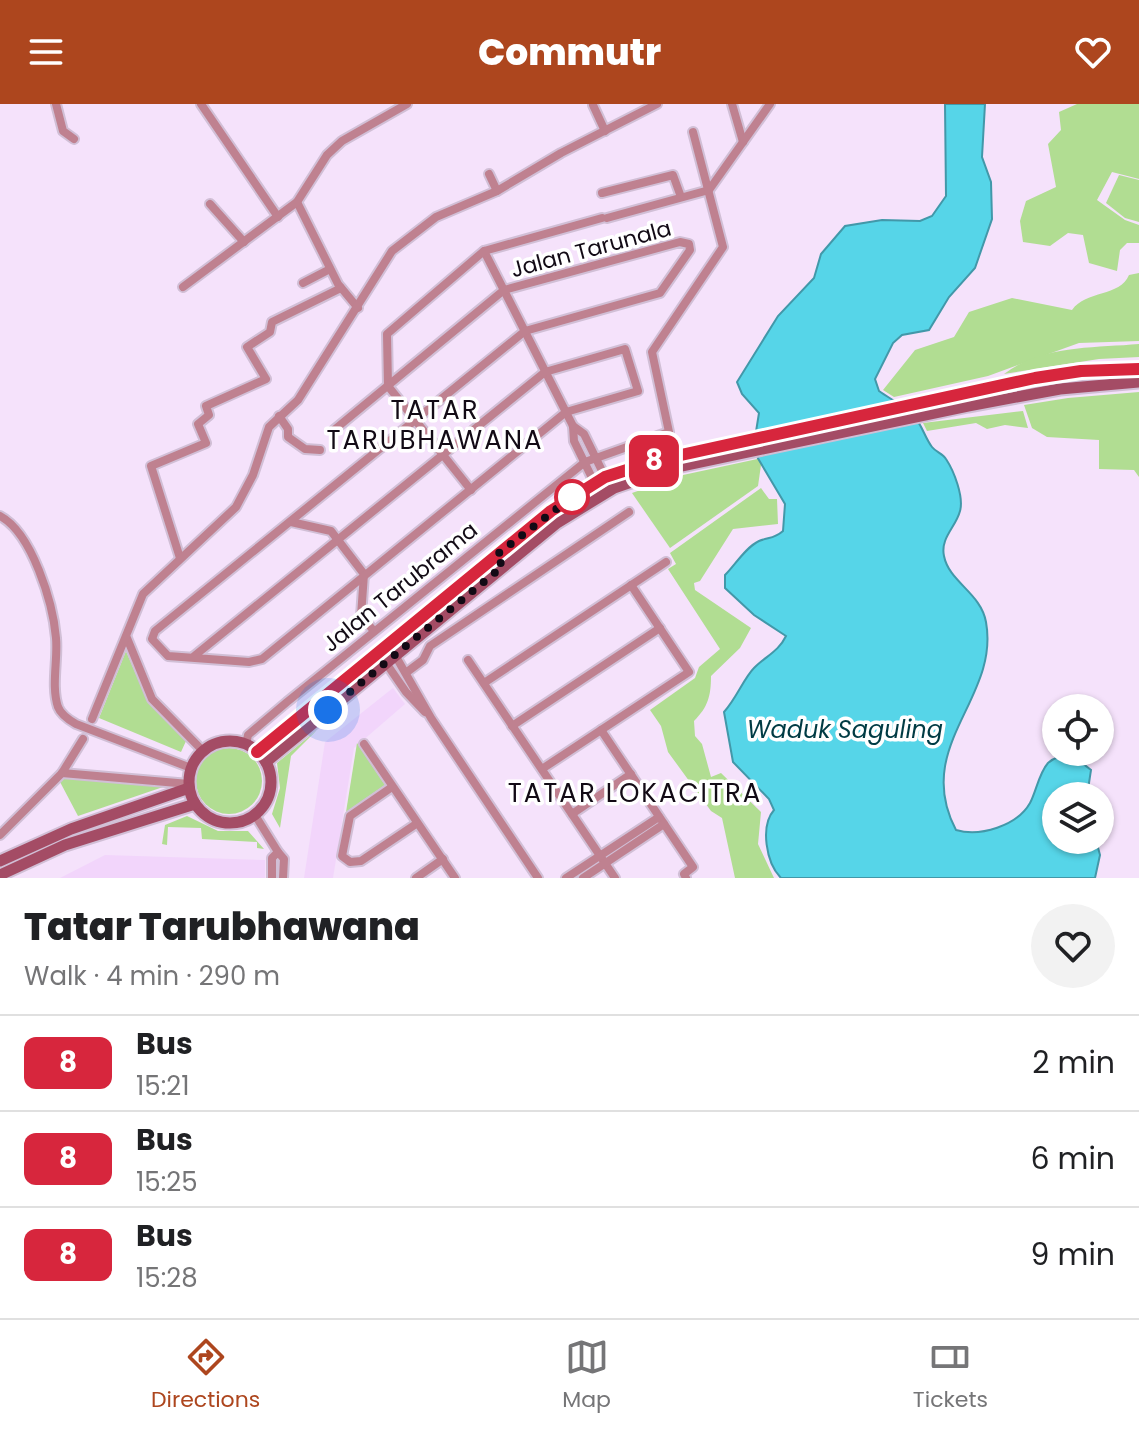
<!DOCTYPE html>
<html lang="en">
<head>
<meta charset="utf-8">
<style>
	:root { --surface:#fff; --page:#f2f2f2; --text:#202124; --muted:#757577; --line:#e0e0e0; --accent:#ad461e }
	body { margin:0; font-family:Poppins,sans-serif; background:var(--page); color:var(--text); height:100vh; display:flex; flex-direction:column; font-size:30px; white-space:nowrap }
	* { box-sizing:border-box; margin:0 }
	p { font-size:26px; color:var(--muted) }
	.icon { flex:none; width:44px; height:44px; fill:none; stroke:currentColor; stroke-width:2; stroke-linecap:round; stroke-linejoin:round }
	.map { position:relative; height:774px; overflow:hidden }
	.panel { display:flex; flex-direction:column; background:var(--surface); flex:1 }
	.panel>* { flex:none }
	.badge { padding:0 16px; border-radius:12px; font-size:28px; line-height:52px }
	.buttons { position:absolute; left:1042px; top:590px; display:grid; gap:16px }
	.buttons a { display:grid; place-items:center; width:72px; height:72px; border-radius:50%; background:var(--surface); box-shadow:0 2px 6px #0004; font-size:40px }
	.you { position:absolute; width:40px; height:40px; margin:-20px; border:6px solid #fff; border-radius:50%; background:#1a73e8; box-shadow:0 0 0 12px #1a73e833 }
	.map>.badge { position:absolute; translate:-50% -50%; box-shadow:0 0 0 4px #fff }
	.round { display:grid; place-items:center; flex:none; width:84px; height:84px; border-radius:42px; background:var(--page) }
	.head { display:flex; align-items:center; justify-content:space-between; height:136px; padding:0 24px }
	h1 { font-size:38px; font-weight:800; line-height:60px }
	ul { padding:0; list-style:none }
	li { display:flex; align-items:center; gap:24px; height:96px; padding:0 24px; border-top:2px solid var(--line) }
	li div { flex:1 }
	li b { display:block; font-size:30px }
	li em { font-style:normal }
	li .badge { min-width:88px; font-weight:700; text-align:center }
	header { display:flex; justify-content:space-between; align-items:center; height:104px; padding:0 24px; background:var(--accent); color:#fff; font-size:36px; font-weight:800 }
	.menu { display:flex; justify-content:space-around; align-items:center; height:112px; border-top:2px solid var(--line); background:var(--surface); font-size:22px; color:var(--muted) }
	.menu a { display:grid; justify-items:center; gap:4px }
	.menu .on { color:var(--accent) }
	.map>svg:first-child { display:block }
	.built { fill:#f2d5fb }
	.green { fill:#b1dd92 }
	.water { fill:#56d5e8; stroke:#4298a9; stroke-width:2 }
	.lines { fill:none; stroke-linecap:round; stroke-linejoin:round }
	.minor-casing { stroke:#d1bfd6; stroke-width:12 }
	.secondary-casing { stroke:#d1bfd6; stroke-width:15 }
	.minor { stroke:#bf8190; stroke-width:8 }
	.secondary { stroke:#a44c65; stroke-width:11 }
	.line-casing { stroke:#fff; stroke-width:18 }
	.line { stroke:#d7263d; stroke-width:12 }
	.walk { stroke:#120a15; stroke-width:8; stroke-dasharray:0 14.4 }
	.stop-dot { fill:#fff; stroke:#d7263d; stroke-width:4 }
	.labels { text-anchor:middle; dominant-baseline:central; stroke-width:7; stroke-linejoin:round; paint-order:stroke }
	.street-label { font-size:22px; fill:#120a15; stroke:#fff }
	.water-label { font-size:24px; font-style:italic; fill:#003b44; stroke:#fff }
	.quarter-label { font-size:26px; letter-spacing:2px; fill:#120a15; stroke:#fff }
</style>
</head>
<body>
<header><svg class="icon" aria-label="menu" viewBox="0 0 24 24"><path d="M4 6h16M4 12h16M4 18h16"/></svg>Commutr<svg class="icon" aria-label="heart" viewBox="0 0 24 24"><path d="M12 20l-8-8c-3-5 5-10 8-4 3-6 11-1 8 4z"/></svg></header>
<div class="map">
<svg width="1139" height="774" viewBox="0 0 1139 774">
	<rect width="100%" height="100%" fill="#f5e2fb"/>
	<!-- built -->
	<g class="built">
		<path d="M393 584 405 600 354 644 333 774H304L325 638Z"/>
		<path d="M105 751 265 756V774H60Z"/>
	</g>
	<!-- green -->
	<g class="green">
		<path d="M1077 0H1139V75L1112 68 1097 96 1125 116 1139 121V139H1127L1120 146 1117 167 1089 159 1083 131 1068 129 1050 142 1023 138 1020 117 1026 97 1056 83 1048 40 1061 26 1059 8Z"/>
		<path d="M1119 71 1139 76V118L1125 114 1106 99Z"/>
		<path d="M1139 169V237L1079 239 988 272 894 293 883 286 915 246 954 233 969 208 1012 194 1072 206C1086 186 1120 193 1129 171Z"/>
		<path d="M1139 240V253L1099 255 1004 270C1042 241 1094 244 1139 240Z"/>
		<path d="M1139 288V373L1134 366 1099 365V336L1047 333 1032 324 1024 301 1068 294Z"/>
		<path d="M1023 307 1028 324 1005 321 987 325 976 319 927 327 923 319Z"/>
		<path d="M762 354 758 382 670 444 632 389 683 371Z"/>
		<path d="M761 384 769 395H777L778 420 733 425 700 477 694 479 695 486 751 524 740 544 711 572C711 592 708 603 694 617L695 632 702 640 711 673 721 669 761 708 758 740 774 774H735L722 714 711 707 668 648 661 622 650 606 695 574 699 563 720 545 668 465 676 460 670 449Z"/>
		<path d="M126 547 144 589 186 637 181 648 99 614Z"/>
		<path d="M317 626 291 652 280 724 272 710 280 684 277 659Z"/>
		<path d="M357 639 385 681 346 708Z"/>
		<circle cx="229" cy="677" r="33"/>
		<path d="M63 672 165 680 166 682 78 712 59 676Z"/>
		<path d="M187 712 218 727H248L264 745 257 744V738L202 735 201 724 168 723 167 741 162 740 165 721Z"/>
	</g>
	<!-- water -->
	<path class="water" d="M945 0H985L982 53 991 78 992 115 975 164 949 193 929 226 902 231 893 239 875 275 879 287C890 295 905 302 914 312 922 321 925 334 932 343 936 348 943 350 946 355 954 367 964 393 960 407 956 423 940 434 944 452 949 478 981 489 986 518 1000 595 912 642 956 726 980 733 1017 722 1030 699 1036 688 1039 669 1048 659 1055 652 1064 652 1072 651L1091 666 1087 692H1056V736H1096L1100 751 1095 774H781C766 759 760 722 774 706L769 695 733 658 724 608C736 595 744 574 754 564 766 552 779 547 786 532L754 511 725 484V471C735 461 746 443 759 437 769 433 774 435 783 427L785 400 753 346 759 309 742 290 737 278 778 212 814 174 821 150 845 122 882 116 920 117 932 112 946 92Z"/>
	<g class="lines">
		<!-- minor casing -->
		<g class="minor-casing">
			<g id="minor">
				<path d="M56 0 63 27 74 35"/>
				<path d="M201 0 278 113"/>
				<path d="M732 0 743 38"/>
				<path d="M593 1 605 27"/>
				<path d="M489 70 497 87"/>
				<path d="M602 89 673 71 681 93"/>
				<path d="M297 98 338 180 358 204"/>
				<path d="M210 100 244 138"/>
				<path d="M607 114 709 86 770 0"/>
				<path d="M484 147 573 322 574 337 595 380"/>
				<path d="M303 179 330 165"/>
				<path d="M183 183 297 98 327 51 342 37 407 0"/>
				<path d="M279 312 288 325V333L305 345 320 346"/>
				<path d="M573 322 584 330 605 373"/>
				<path d="M471 386 388 282 387 230 484 147 602 114"/>
				<path d="M0 412C32 429 53 499 56 534 58 556 51 582 58 603 61 611 69 616 76 620L191 664"/>
				<path d="M291 418 331 427 364 470 361 512 374 527"/>
				<path d="M180 454 151 362 206 339 198 320 209 311 206 302 266 275 247 243 270 228 272 218 341 184"/>
				<path d="M127 534 152 595 203 647"/>
				<path d="M395 551 431 614 538 774"/>
				<path d="M193 553 545 268 625 245 638 287 566 308 262 555 249 558 168 552 152 535 155 527 525 227 660 189 690 146 689 140 680 138 504 186 334 326"/>
				<path d="M468 556 615 774"/>
				<path d="M386 559 406 588 425 608"/>
				<path d="M407 568 423 556 430 542 629 408"/>
				<path d="M484 579 666 458"/>
				<path d="M92 615 143 490 236 403 253 371 269 323 298 296 392 147 436 113 497 87 561 49 657 0"/>
				<path d="M512 622 660 524"/>
				<path d="M601 626 693 763 684 770 686 774"/>
				<path d="M364 640 455 774"/>
				<path d="M246 641 248 631 287 598 585 358 669 328 652 248 723 143 693 28"/>
				<path d="M542 665 689 568 631 481"/>
				<path d="M62 669 189 680"/>
				<path d="M392 683 350 712 342 752 350 758 361 757 416 720"/>
				<path d="M572 710 631 670"/>
				<path d="M255 711 278 748"/>
				<path d="M0 731 62 669 83 635"/>
				<path d="M272 774V754L278 748 284 755 283 774"/>
				<path d="M416 774 443 755"/>
				<path d="M566 774 659 713"/>
				<path d="M583 774 664 720"/>
			</g>
		</g>
		<!-- secondary casing -->
		<g class="secondary-casing">
			<g id="secondary">
				<circle cx="230" cy="678" r="41"/>
				<path d="M257 648 551 407 605 373 658 356 1035 274 1081 267 1139 265"/>
				<path d="M266 658 557 419 614 384 672 364 968 302 1060 285 1139 278"/>
				<path d="M0 757 71 725 189 684"/>
				<path d="M0 771 65 741 195 700"/>
			</g>
		</g>
		<!-- minor -->
		<use href="#minor" class="minor"/>
		<!-- secondary -->
		<use href="#secondary" class="secondary"/>
	</g>
	<g class="lines">
		<!-- line casing -->
		<g class="line-casing">
			<path id="line" d="M257 648 551 407 605 373 658 356 1035 274 1081 267 1139 265"/>
		</g>
		<!-- line -->
		<use href="#line" class="line"/>
		<!-- walk -->
		<path class="walk" d="M328 606 503 462 495 452 572 393"/>
	</g>
	<!-- markers -->
	<circle class="stop-dot" cx="572" cy="393" r="16"/>
	<g class="labels">
		<!-- street labels -->
		<g class="street-label">
			<text transform="translate(591 145) rotate(-15)">Jalan Tarunala</text>
			<text transform="translate(400 483) rotate(-39)">Jalan Tarubrama</text>
		</g>
		<!-- water labels -->
		<g class="water-label">
			<text x="845" y="625">Waduk Saguling</text>
		</g>
		<!-- quarter labels -->
		<g class="quarter-label">
			<text x="435" y="306">TATAR<tspan x="435" dy="30">TARUBHAWANA</tspan></text>
			<text x="635" y="689">TATAR LOKACITRA</text>
		</g>
	</g>
</svg>
<div class="buttons">
<a><svg class="icon" aria-label="locate" viewBox="0 0 24 24"><circle cx="12" cy="12" r="6"/><path d="M12 2v4M12 18v4M2 12h4M18 12h4"/></svg></a>
<a><svg class="icon" aria-label="layers" viewBox="0 0 24 24"><path d="M12 4l9 5-9 5-9-5zM3 14l9 5 9-5"/></svg></a>
</div>
<div class="you" style="left:328px;top:606px"></div>
<b class="badge" style="left:654px;top:357px;background:#d7263d;color:#fff">8</b>
</div>
<section class="panel">
<div class="head"><div><h1>Tatar Tarubhawana</h1><p>Walk · 4 min · 290 m</p></div><a class="round"><svg class="icon" aria-label="heart" viewBox="0 0 24 24"><path d="M12 20l-8-8c-3-5 5-10 8-4 3-6 11-1 8 4z"/></svg></a></div>
<ul>
<li><span class="badge" style="background:#d7263d;color:#fff">8</span><div><b>Bus</b><p>15:21</p></div><em>2 min</em></li>
<li><span class="badge" style="background:#d7263d;color:#fff">8</span><div><b>Bus</b><p>15:25</p></div><em>6 min</em></li>
<li><span class="badge" style="background:#d7263d;color:#fff">8</span><div><b>Bus</b><p>15:28</p></div><em>9 min</em></li>
</ul>
</section>
<nav class="menu">
<a class="on"><svg class="icon" aria-label="directions" viewBox="0 0 24 24"><path d="M12 3l9 9-9 9-9-9zM9 14v-3h6M13 9l2 2-2 2"/></svg>Directions</a>
<a><svg class="icon" aria-label="map" viewBox="0 0 24 24"><path d="M3 6l6-2 6 2 6-2v14l-6 2-6-2-6 2zM9 4v14M15 6v14"/></svg>Map</a>
<a><svg class="icon" aria-label="tickets" viewBox="0 0 24 24"><path d="M3 7h18v10H3zM15 7v10"/></svg>Tickets</a>
</nav>
</body>
</html>
